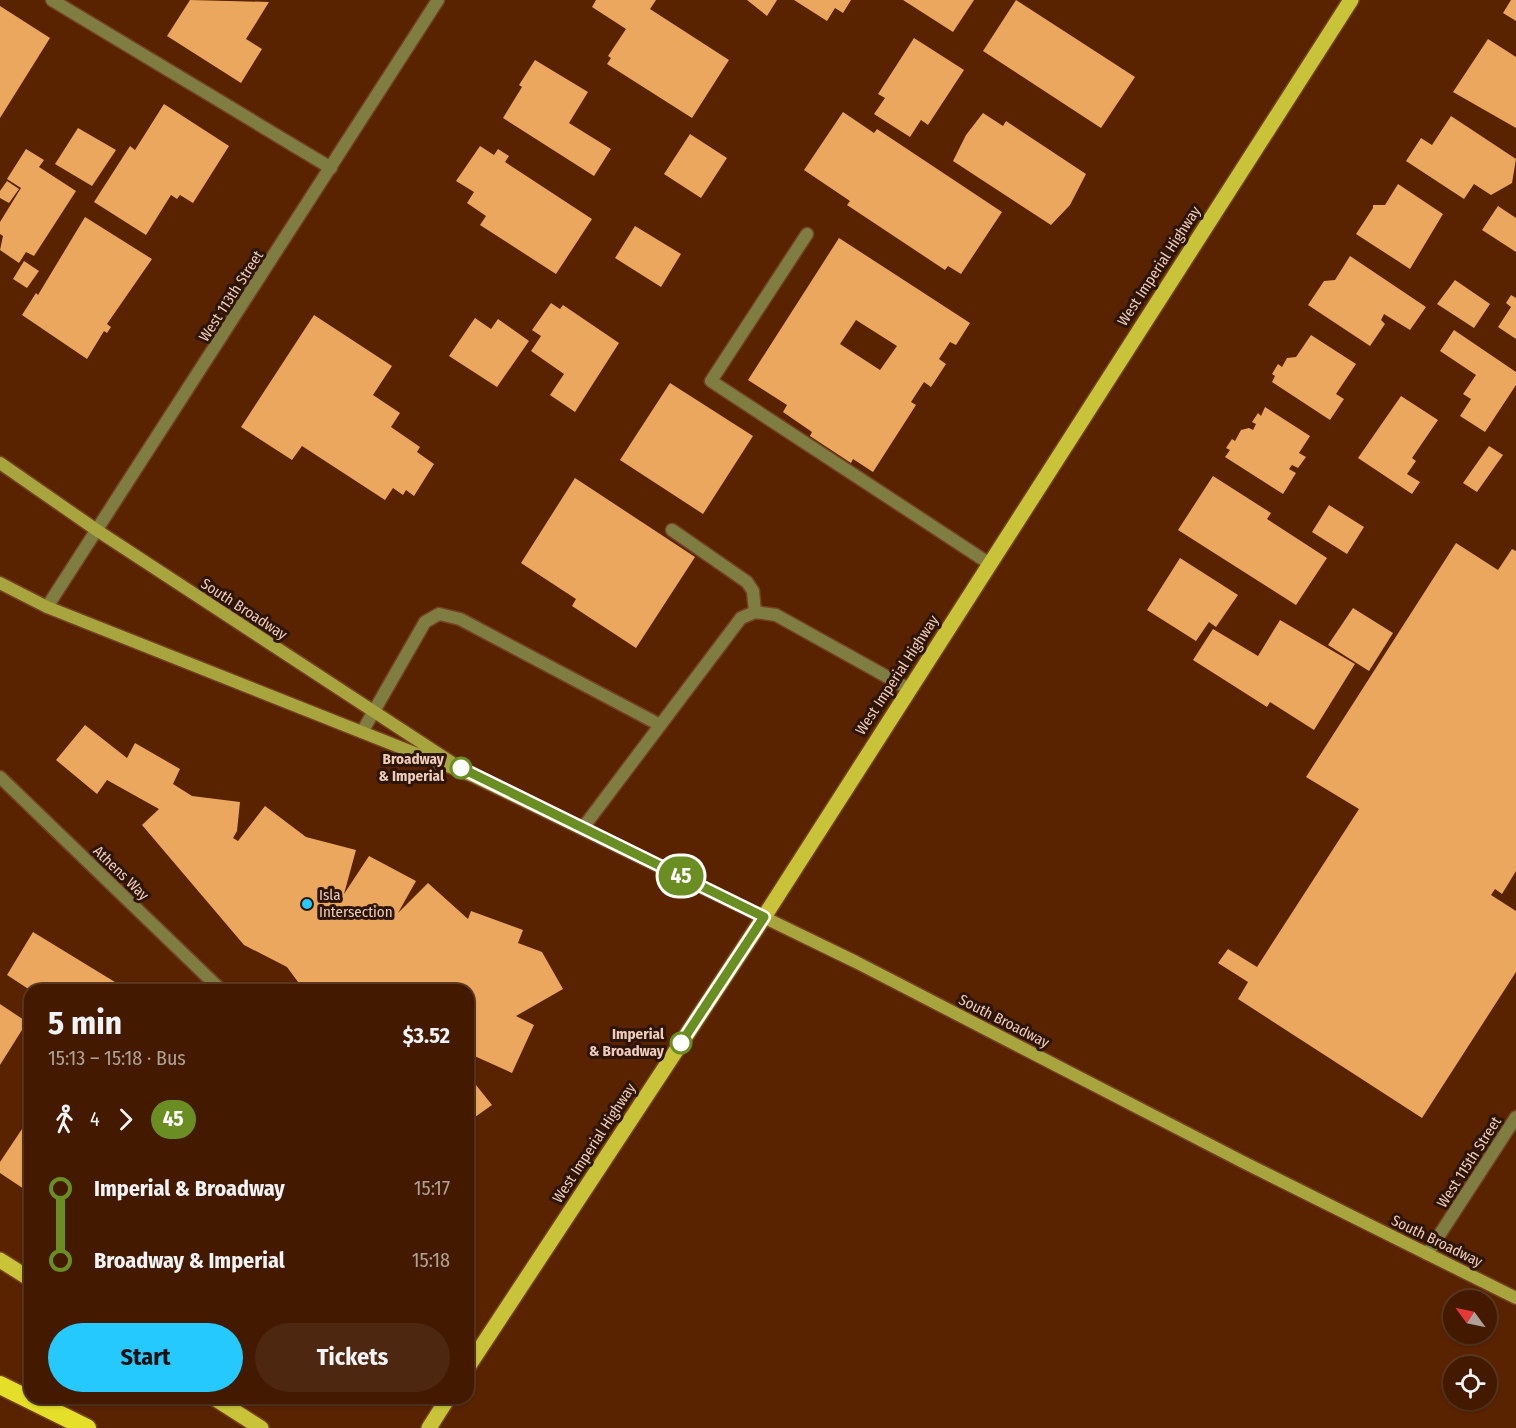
<!DOCTYPE html>
<html lang="en">
<head>
<meta charset="utf-8">
<style>
	:root { --surface:#431a00; --page:#4d270f; --text:#f1f3f6; --muted:#afa199; --line:#5b3822; --accent:#26c9fe }
	body { margin:0; font-family:"Fira Sans Condensed",sans-serif; background:var(--page); color:var(--text); height:100vh; display:flex; flex-direction:column; font-size:22px; white-space:nowrap }
	* { box-sizing:border-box; margin:0 }
	p { font-size:20px; color:var(--muted) }
	.icon { flex:none; width:33px; height:33px; fill:none; stroke:currentColor; stroke-width:2; stroke-linecap:round; stroke-linejoin:round }
	.map { position:relative; flex:1; overflow:hidden }
	.sheet { position:absolute; left:24px; top:984px; width:450px; height:420px; display:flex; flex-direction:column; background:var(--surface); border-radius:18px; box-shadow:0 2px 4px #0004,0 0 0 2px var(--line) }
	.sheet>* { flex:none }
	.badge { padding:0 12px; border-radius:20px; font-size:21px; line-height:39px }
	.needle { width:39px; rotate:303deg }
	.buttons { position:absolute; left:1443px; top:1290px; display:grid; gap:12px }
	.buttons a { display:grid; place-items:center; width:54px; height:54px; border-radius:50%; background:var(--surface); box-shadow:0 2px 4px #0004,0 0 0 2px var(--line); font-size:30px }
	.map>.badge { position:absolute; translate:-50% -50%; box-shadow:0 0 0 3px #fff }
	.legs { display:flex; align-items:center; gap:9px; height:66px; padding:0 24px; font-size:20px }
	.legs p { margin-inline-start:auto }
	.head { display:flex; align-items:center; justify-content:space-between; height:102px; padding:0 24px }
	h1 { font-size:33px; font-weight:700; line-height:45px }
	.cta { display:flex; gap:12px; margin-top:auto; padding:12px 24px }
	.cta a { flex:1; height:69px; border-radius:36px; background:var(--accent); color:#111; font-size:24px; font-weight:700; line-height:69px; text-align:center }
	.cta a+a { background:var(--page); color:var(--text) }
	ul { padding:0 24px; list-style:none }
	li { display:flex; align-items:center; gap:21px; height:72px; font-size:22px }
	li i { display:grid; place-items:center; width:9px; height:100%; margin:0 8px; background:currentColor }
	li i::after { content:''; width:15px; height:15px; margin:-8px; border:4px solid; border-radius:50%; background:var(--surface) }
	li p { margin-inline-start:auto }
	li:first-child i { background:linear-gradient(#0000 50%,currentColor 0) }
	li:last-child i { background:linear-gradient(currentColor 50%,#0000 0) }
	.map>svg:first-child { display:block }
	.building { fill:#eaa75d; fill-rule:evenodd }
	.lines { fill:none; stroke-linecap:round; stroke-linejoin:round }
	.service-casing { stroke:#744122; stroke-width:15 }
	.minor-casing { stroke:#744122; stroke-width:15 }
	.secondary-casing { stroke:#744122; stroke-width:15 }
	.primary-casing { stroke:#744122; stroke-width:18 }
	.motorway-casing { stroke:#744122; stroke-width:21 }
	.service { stroke:#7f7d41; stroke-width:12 }
	.minor { stroke:#7f7d41; stroke-width:12 }
	.secondary { stroke:#a8a53f; stroke-width:12 }
	.primary { stroke:#c8c338; stroke-width:15 }
	.motorway { stroke:#e5df29; stroke-width:18 }
	.line-1-casing { stroke:#fff; stroke-width:14 }
	.line-1 { stroke:#6b8e23; stroke-width:9 }
	.stop-1-dot { fill:#fff; stroke:#6b8e23; stroke-width:3 }
	.poi-dot { fill:#26c9fe; stroke:#2e1509; stroke-width:2 }
	.labels { text-anchor:middle; dominant-baseline:central; stroke-width:6; stroke-linejoin:round; paint-order:stroke }
	.street-label { font-size:15px; fill:#ecb; stroke:#2e1509 }
	.stop-label { font-size:15px; font-weight:bold; fill:#ecb; stroke:#2e1509; text-anchor:end }
	.poi-label { font-size:15px; fill:#ecb; stroke:#2e1509; text-anchor:start }
</style>
</head>
<body>
<div class="map">
<svg width="1516" height="1428" viewBox="0 0 1516 1428">
	<rect width="100%" height="100%" fill="#592300"/>
	<!-- building -->
	<g class="building">
		<path d="M190 0 269 2 246 39 262 49 241 83 167 36Z"/>
		<path d="M596 0H656L650 9 729 60 692 118 607 64 611 58 608 56 626 29 592 7Z"/>
		<path d="M747 0H777L767 16Z"/>
		<path d="M794 0H851L843 13 835 8 827 21Z"/>
		<path d="M903 0H974L953 32Z"/>
		<path d="M1016 0 1135 77 1101 128 983 51Z"/>
		<path d="M1511 0H1516V21L1503 13Z"/>
		<path d="M0 6 50 38 0 118Z"/>
		<path d="M914 38 964 70 928 125 921 120 910 137 874 114 885 98 878 94Z"/>
		<path d="M1488 39 1516 57V128L1453 92Z"/>
		<path d="M535 60 588 92 569 123 611 149 594 176 503 118 522 87 519 85Z"/>
		<path d="M164 104 229 146 193 203 180 195 177 199 171 195 146 235 94 202 130 146 135 150Z"/>
		<path d="M843 112 874 133 877 129 1002 212 961 274 948 266 945 270 847 205 850 201 804 170Z"/>
		<path d="M983 113 1003 126 1006 121 1086 174 1070 205 1051 225 953 161 966 135Z"/>
		<path d="M1451 116 1516 159 1512 183 1491 195 1474 184 1464 199 1406 161 1421 138 1432 145Z"/>
		<path d="M78 128 116 150 92 186 55 164Z"/>
		<path d="M690 134 727 158 701 198 664 174Z"/>
		<path d="M480 146 494 155 498 149 509 156 505 162 592 219 556 274 480 225 486 216 467 203 474 192 456 181Z"/>
		<path d="M26 149 44 160 39 167 76 191 34 256 26 252 19 263 0 250 3 236 0 234V222L21 188 7 179Z"/>
		<path d="M7 181 19 189 9 203 0 198V191Z"/>
		<path d="M1398 184 1443 214 1410 269 1356 234 1373 208V205H1385Z"/>
		<path d="M1498 206 1516 218V252L1482 230Z"/>
		<path d="M85 217 152 259 107 324 111 327 107 333 104 331 87 359 22 315 36 293 38 295Z"/>
		<path d="M635 226 681 254 661 287 615 258Z"/>
		<path d="M839 238 970 323 956 345 950 342 939 359 946 364 931 387 924 382 911 402 916 405 873 472 853 459 851 463 810 436 812 432 783 412 787 405 748 380ZM856 320 897 346 880 370 840 344Z"/>
		<path d="M1350 256 1426 307 1410 330 1384 314 1381 320 1385 324 1370 346 1308 305 1324 281 1335 280Z"/>
		<path d="M24 261 39 271 27 288 13 279Z"/>
		<path d="M1455 280 1490 304 1474 328 1437 304Z"/>
		<path d="M1511 295 1516 298V339L1498 327 1511 307 1506 303Z"/>
		<path d="M551 303 560 309 563 305 619 343 575 412 550 395 564 374 531 351 541 336 532 330Z"/>
		<path d="M314 315 392 366 373 395 400 413 391 427 420 447 417 452 434 464 414 496 406 490 403 495 393 488 385 500 302 446 292 460 241 427Z"/>
		<path d="M475 318 491 329 498 319 529 341 497 387 449 356Z"/>
		<path d="M1454 330 1516 372V385L1485 432 1460 416 1471 399 1463 394 1476 375 1440 351Z"/>
		<path d="M1311 335 1356 364 1336 394 1344 399 1330 420 1272 382 1275 376 1272 374 1278 364 1282 367 1287 358 1296 357Z"/>
		<path d="M670 383 753 436 703 514 620 460Z"/>
		<path d="M1401 396 1438 420 1412 458 1416 461 1407 474 1420 482 1412 494 1358 458Z"/>
		<path d="M1265 407 1310 436 1299 453 1306 457 1298 468 1292 465 1289 469 1296 473 1283 494 1225 457 1230 450 1226 448 1232 439 1235 441 1241 430 1249 428 1253 430 1256 424 1252 422 1258 413 1261 416Z"/>
		<path d="M1489 446 1503 455 1477 492 1463 483Z"/>
		<path d="M1213 476 1271 513 1267 519 1327 558 1296 605 1178 530Z"/>
		<path d="M575 478 695 557 636 648 572 606 576 599 521 563Z"/>
		<path d="M1329 505 1364 527 1347 554 1312 532Z"/>
		<path d="M1456 543 1498 570 1512 549 1516 551V871L1502 894 1495 889 1491 895 1516 911V972L1422 1118 1238 999 1248 982 1218 963 1228 949 1257 967 1359 809 1306 777Z"/>
		<path d="M1180 558 1238 595 1216 627 1209 622 1196 641 1147 610Z"/>
		<path d="M1353 608 1393 633 1369 671 1328 645Z"/>
		<path d="M1280 620 1355 664 1314 730 1270 702 1267 707 1193 660 1213 629 1258 656Z"/>
		<path d="M85 725 127 758 135 743 180 769 173 784 192 796 240 802 237 831 233 838 238 841 265 806 306 837 356 850 344 894 369 856 416 881 398 913 428 883 468 919 471 911 523 930 518 943 542 952 563 989 516 1016 534 1025 512 1073 470 1054 468 1057V990H304L287 967 244 945 142 825 159 809 107 780 97 794 56 760Z"/>
		<path d="M33 932 128 990H30L7 975Z"/>
		<path d="M0 1004 27 1022 0 1065Z"/>
		<path d="M468 1075 492 1105 468 1122Z"/>
		<path d="M30 1117V1193L0 1173V1162Z"/>
	</g>
	<g class="lines">
		<!-- service casing -->
		<g class="service-casing">
			<g id="service">
				<path d="M52 0 331 168"/>
				<path d="M807 234 711 381 990 564"/>
				<path d="M672 530 747 582 753 591 755 612"/>
				<path d="M362 732 425 622 439 614 460 619 660 725"/>
				<path d="M582 829 741 618 755 612 776 615 909 689"/>
			</g>
		</g>
		<!-- minor casing -->
		<g class="minor-casing">
			<g id="minor">
				<path d="M47 607 438 0"/>
				<path d="M0 777 221 990"/>
				<path d="M1427 1254 1516 1117"/>
				<path d="M468 1345 472 1362"/>
			</g>
		</g>
		<!-- secondary casing -->
		<g class="secondary-casing">
			<g id="secondary">
				<path d="M0 463 98 531 451 762"/>
				<path d="M0 583 47 607 475 777 856 962 1245 1163 1516 1298"/>
			</g>
		</g>
		<!-- primary casing -->
		<g class="primary-casing">
			<g id="primary">
				<path d="M0 1260 30 1279"/>
				<path d="M468 1367 764 917 1351 0"/>
				<path d="M214 1398 261 1428"/>
				<path d="M429 1428 448 1398"/>
			</g>
		</g>
		<!-- motorway casing -->
		<g class="motorway-casing">
			<path id="motorway" d="M0 1385 87 1428"/>
		</g>
		<!-- service -->
		<use href="#service" class="service"/>
		<!-- minor -->
		<use href="#minor" class="minor"/>
		<!-- secondary -->
		<use href="#secondary" class="secondary"/>
		<!-- primary -->
		<use href="#primary" class="primary"/>
		<!-- motorway -->
		<use href="#motorway" class="motorway"/>
	</g>
	<g class="lines">
		<!-- line-1 casing -->
		<g class="line-1-casing">
			<path id="line-1" d="M461 768 764 917 681 1043"/>
		</g>
		<!-- line-1 -->
		<use href="#line-1" class="line-1"/>
	</g>
	<!-- markers -->
	<g class="stop-1-dot">
		<circle cx="461" cy="768" r="10"/>
		<circle cx="681" cy="1043" r="10"/>
	</g>
	<circle class="poi-dot" cx="307" cy="904" r="6"/>
	<g class="labels">
		<!-- street labels -->
		<g class="street-label">
			<text transform="translate(1159 266) rotate(-57)">West Imperial Highway</text>
			<text transform="translate(231 296) rotate(-57)">West 113th Street</text>
			<text transform="translate(244 609) rotate(33)">South Broadway</text>
			<text transform="translate(897 675) rotate(-57)">West Imperial Highway</text>
			<text transform="translate(121 873) rotate(44)">Athens Way</text>
			<text transform="translate(1004 1021) rotate(27)">South Broadway</text>
			<text transform="translate(594 1143) rotate(-57)">West Imperial Highway</text>
			<text transform="translate(1469 1162) rotate(-57)">West 115th Street</text>
			<text transform="translate(1437 1241) rotate(26)">South Broadway</text>
		</g>
		<!-- stop labels -->
		<g class="stop-label">
			<text x="444" y="759">Broadway<tspan x="444" dy="17">&amp; Imperial</tspan></text>
			<text x="664" y="1034">Imperial<tspan x="664" dy="17">&amp; Broadway</tspan></text>
		</g>
		<!-- poi labels -->
		<g class="poi-label">
			<text x="319" y="895">Isla<tspan x="319" dy="17">Intersection</tspan></text>
		</g>
	</g>
</svg>
<div class="buttons">
<a><svg class="needle" viewBox="-14 -14 28 28"><path d="M0-13l5 13h-10z" fill="#e53935"/><path d="M0 13l5-13h-10z" fill="#afa199"/></svg></a>
<a><svg class="icon" aria-label="locate" viewBox="0 0 24 24"><circle cx="12" cy="12" r="6"/><path d="M12 2v4M12 18v4M2 12h4M18 12h4"/></svg></a>
</div>
<b class="badge" style="left:681px;top:876px;background:#6b8e23;color:#fff">45</b>
<section class="sheet">
<div class="head"><div><h1>5 min</h1><p>15:13 – 15:18 · Bus</p></div><b>$3.52</b></div>
<div class="legs"><svg class="icon" aria-label="walk" viewBox="0 0 24 24"><circle cx="13" cy="4" r="2"/><path d="M13 8l-2 6 4 7M11 14l-3 7M7 12l3-4h3l4 4"/></svg>4<svg class="icon" aria-label="forward" viewBox="0 0 24 24"><path d="M9 5l7 7-7 7"/></svg><b class="badge" style="background:#6b8e23;color:#fff">45</b></div>
<ul>
<li><i style="color:#6b8e23"></i><b>Imperial &amp; Broadway</b><p>15:17</p></li>
<li><i style="color:#6b8e23"></i><b>Broadway &amp; Imperial</b><p>15:18</p></li>
</ul>
<div class="cta"><a>Start</a><a>Tickets</a></div>
</section>
</div>
</body>
</html>
